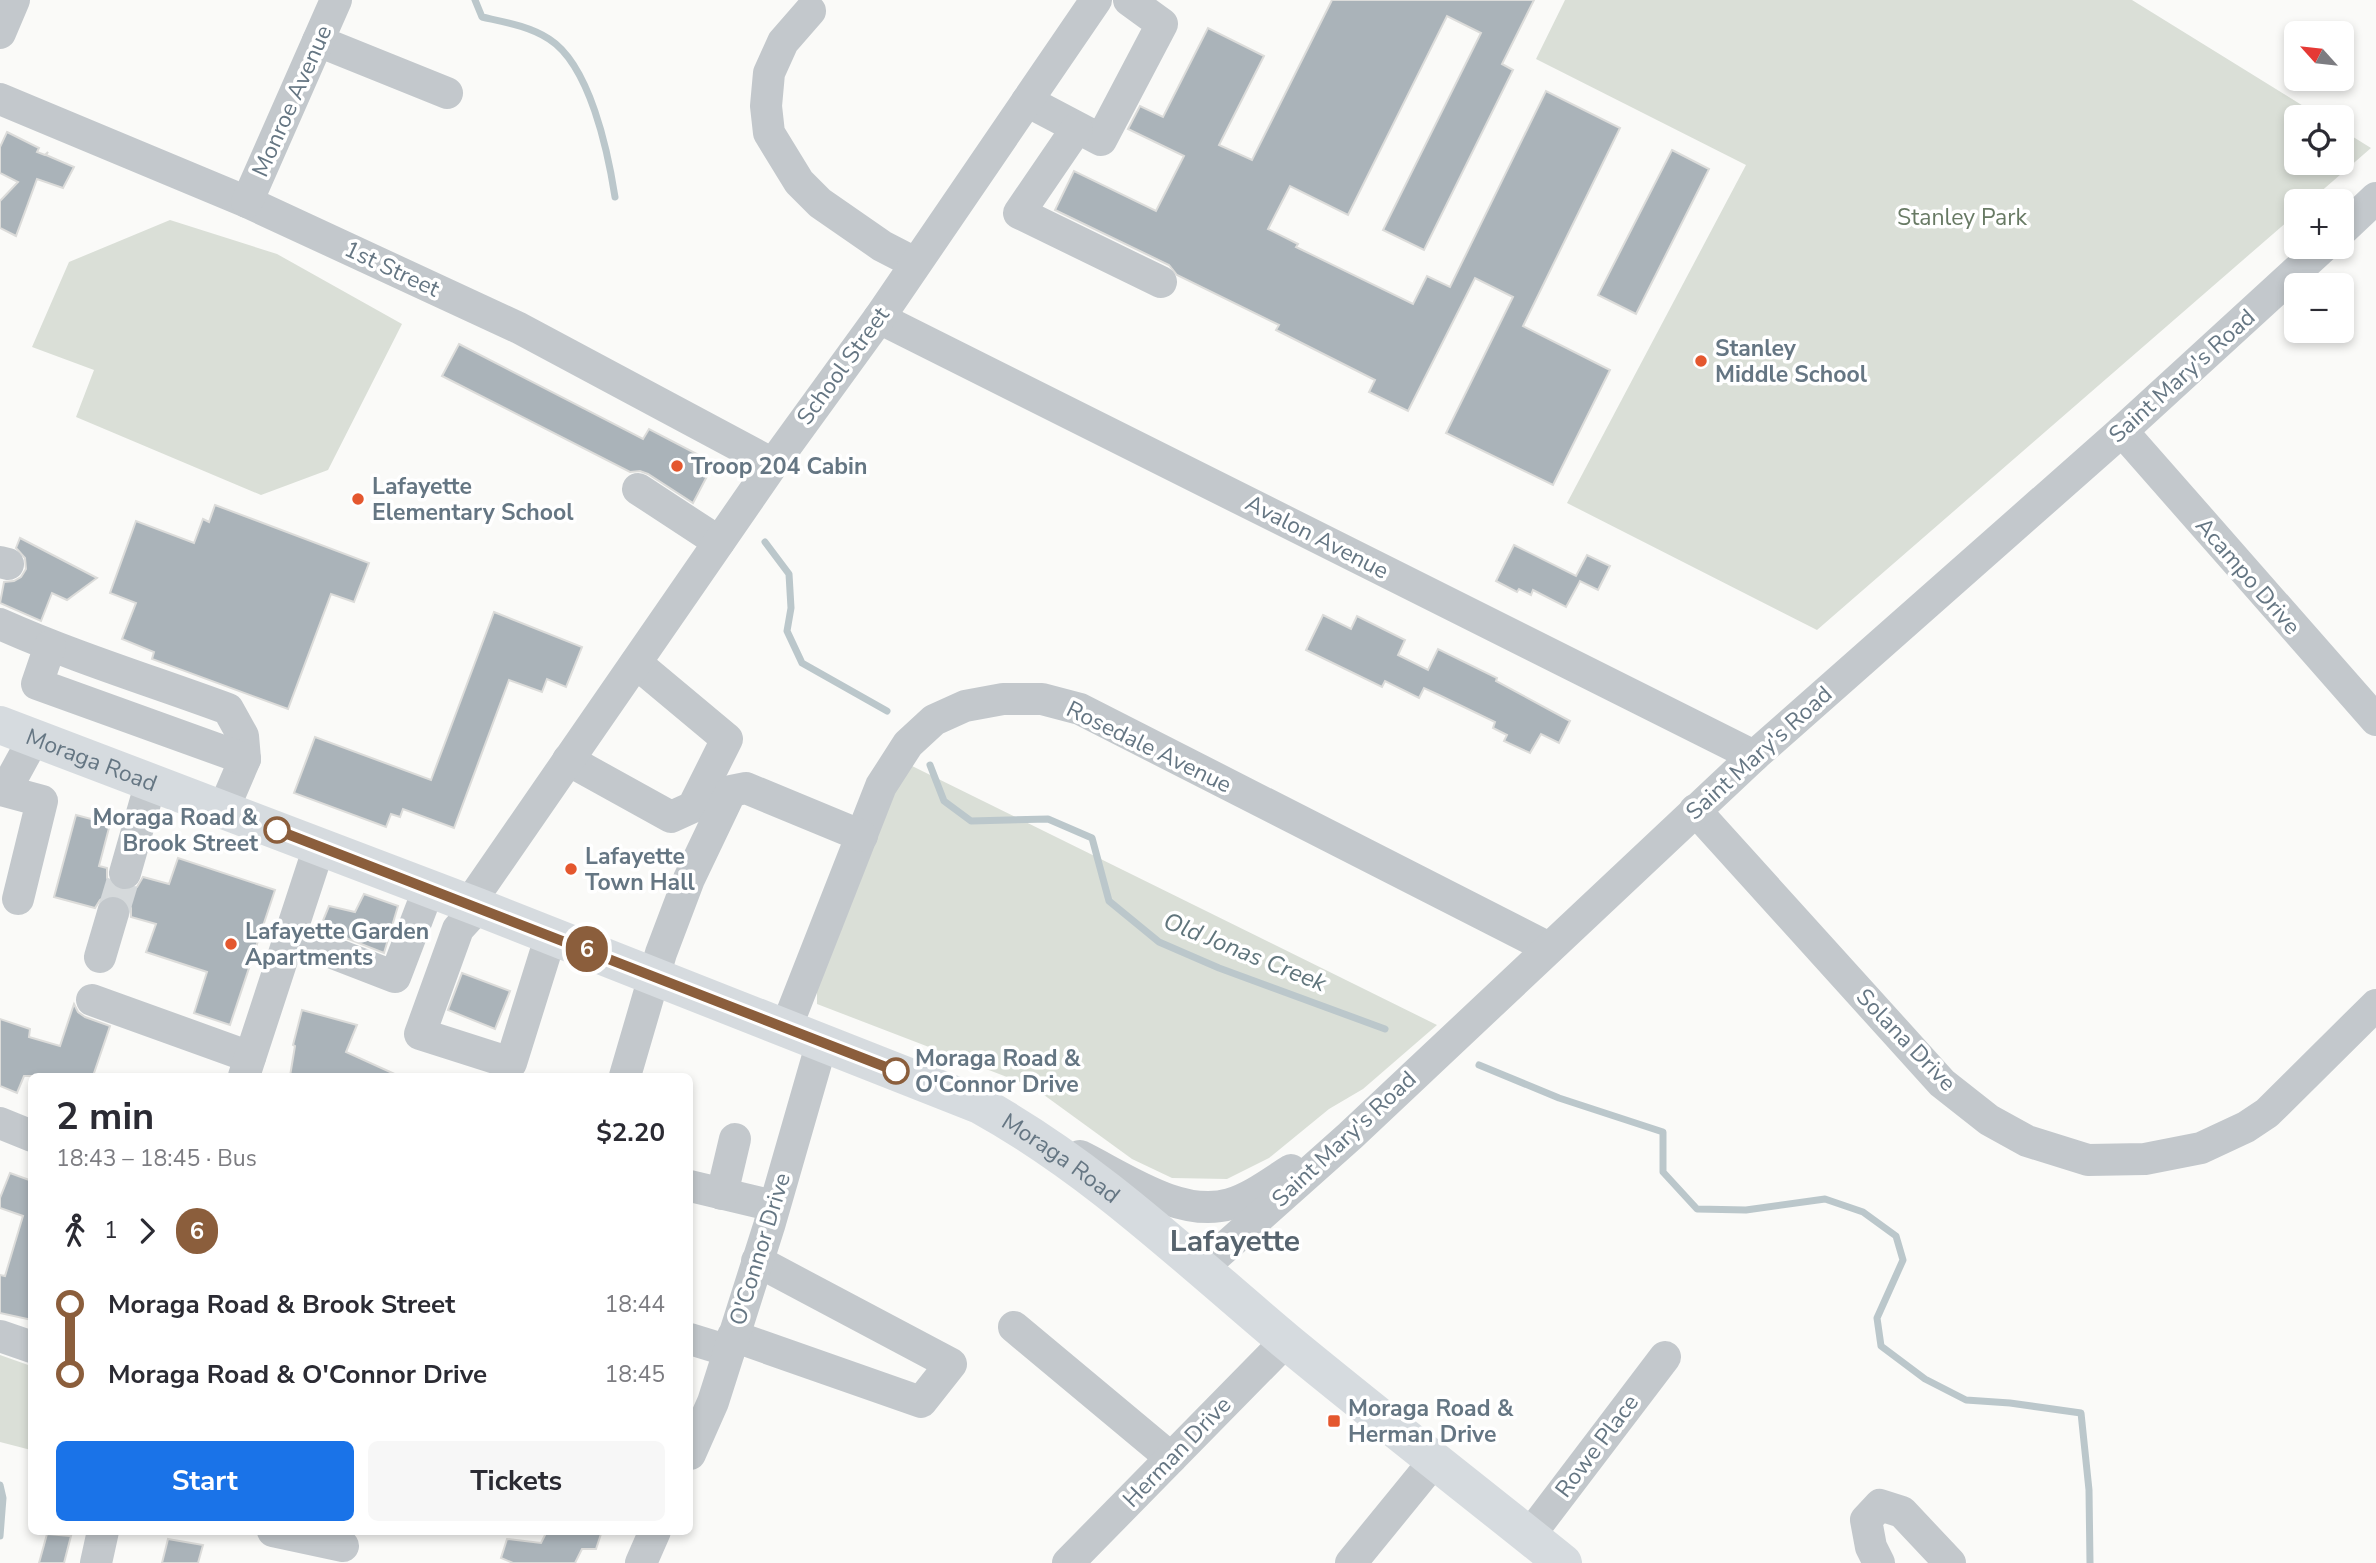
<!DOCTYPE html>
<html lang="en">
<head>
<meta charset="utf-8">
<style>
	:root { --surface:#fff; --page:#f7f7f7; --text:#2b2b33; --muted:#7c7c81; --accent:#1a73e8 }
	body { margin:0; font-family:"Nunito Sans",sans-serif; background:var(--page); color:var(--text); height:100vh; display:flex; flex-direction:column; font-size:26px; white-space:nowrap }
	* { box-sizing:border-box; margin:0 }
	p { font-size:23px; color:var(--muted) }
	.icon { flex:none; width:38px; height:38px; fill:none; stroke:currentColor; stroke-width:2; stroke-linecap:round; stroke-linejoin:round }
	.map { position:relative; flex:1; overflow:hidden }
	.panel { position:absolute; left:28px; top:1073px; width:665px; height:462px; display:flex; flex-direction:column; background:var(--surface); border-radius:10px; box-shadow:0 4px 10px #0003 }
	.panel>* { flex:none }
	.badge { padding:0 14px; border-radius:23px; font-size:24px; line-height:46px }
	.needle { width:46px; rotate:297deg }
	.buttons { position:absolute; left:2284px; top:21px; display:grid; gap:14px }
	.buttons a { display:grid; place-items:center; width:70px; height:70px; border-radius:10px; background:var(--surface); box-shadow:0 4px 10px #0003; font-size:35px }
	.map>.badge { position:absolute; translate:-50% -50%; box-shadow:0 0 0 4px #fff }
	.legs { display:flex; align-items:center; gap:10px; height:77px; padding:0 28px; font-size:23px }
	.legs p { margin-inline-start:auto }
	.headline { display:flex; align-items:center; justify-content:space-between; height:119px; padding:0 28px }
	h1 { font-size:38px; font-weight:700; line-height:52px }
	.primary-button { display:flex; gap:14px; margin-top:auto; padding:14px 28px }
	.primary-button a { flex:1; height:80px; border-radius:10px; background:var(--accent); color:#fff; font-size:28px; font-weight:700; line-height:80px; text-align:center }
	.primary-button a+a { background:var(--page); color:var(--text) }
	ul { padding:0 28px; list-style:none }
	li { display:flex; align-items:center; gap:24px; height:70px; font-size:26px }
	li i { display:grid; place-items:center; width:10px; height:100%; margin:0 9px; background:currentColor }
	li i::after { content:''; width:18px; height:18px; margin:-9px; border:5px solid; border-radius:50%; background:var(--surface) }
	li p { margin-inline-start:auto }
	li:first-child i { background:linear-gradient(#0000 50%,currentColor 0) }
	li:last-child i { background:linear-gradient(currentColor 50%,#0000 0) }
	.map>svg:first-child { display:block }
	.green { fill:#dadfd7 }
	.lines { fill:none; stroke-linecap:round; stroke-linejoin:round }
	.stream { stroke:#bbc7cb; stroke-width:7 }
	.building { fill:#aab3b9; stroke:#dcdcda; stroke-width:2 }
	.minor-tunnel { stroke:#d5d9db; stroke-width:32; stroke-dasharray:32 16; stroke-linecap:butt }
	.minor { stroke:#c3c8cc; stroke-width:32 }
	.major { stroke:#d6dbdf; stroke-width:38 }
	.line-1-casing { stroke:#fff; stroke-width:16 }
	.line-1 { stroke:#8b5e3c; stroke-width:10 }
	.poi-dot { fill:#e4572e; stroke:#fff; stroke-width:2.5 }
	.stop-1-dot { fill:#fff; stroke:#8b5e3c; stroke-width:3.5 }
	.labels { text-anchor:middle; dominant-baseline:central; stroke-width:7; stroke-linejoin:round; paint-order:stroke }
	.street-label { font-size:23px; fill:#657683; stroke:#fff }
	.park-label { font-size:23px; fill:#687a64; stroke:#fff }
	.poi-label { font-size:23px; font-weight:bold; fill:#657683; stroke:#fff; text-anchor:start }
	.stop-label { font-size:23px; font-weight:bold; fill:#657683; stroke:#fff; text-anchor:end }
	.water-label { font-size:24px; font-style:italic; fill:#60757c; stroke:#fff }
	.district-label { font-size:30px; font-weight:bold; fill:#57646e; stroke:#fff }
</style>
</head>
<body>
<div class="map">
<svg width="2376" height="1563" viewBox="0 0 2376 1563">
	<rect width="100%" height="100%" fill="#fafaf8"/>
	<!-- green -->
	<g class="green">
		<path d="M1565 0H2132L2321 117H2296V163H2342V130L2371 148 2310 201H2296V214L1817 630 1567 503 1746 165 1536 59Z"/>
		<path d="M170 220 277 254 402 324 328 470 261 495 76 417 94 370 32 347 69 262Z"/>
		<path d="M908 764 1437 1025 1363 1089 1329 1109 1269 1158 1227 1179 1172 1178 1132 1159 1033 1087 817 1004V989L887 802Z"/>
		<path d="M0 1355 31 1366V1450L0 1442Z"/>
	</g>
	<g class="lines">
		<!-- stream -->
		<g class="stream">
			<path d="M475 0 482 17C504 22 529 26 549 39 590 65 608 152 615 197"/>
			<path d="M765 542 789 574 791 608 787 631 802 663 887 711"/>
			<path d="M930 765 944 801 971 821 1048 819 1092 838 1109 901 1159 942 1219 968 1385 1029"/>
			<path d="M1479 1065 1559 1098 1663 1132V1172L1697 1209 1746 1210 1825 1199 1863 1212 1896 1236 1903 1260 1877 1318 1881 1346 1925 1379 1966 1400 2010 1403 2081 1413 2089 1490 2090 1563"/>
			<path d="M0 1485 3 1498 0 1536"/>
		</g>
	</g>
	<!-- building -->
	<g class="building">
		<path d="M1332 0H1534L1502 64 1513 70 1424 250 1383 230 1481 33 1447 16 1348 215 1290 186 1268 229 1298 244 1296 247 1413 304 1427 276 1450 287 1546 91 1620 128 1523 326 1610 370 1553 485 1446 433 1513 297 1475 278 1408 411 1369 392 1375 380 1276 330 1279 325 1177 275 1169 265 1055 210 1074 171 1156 211 1184 156 1128 129 1140 106 1163 117 1208 28 1264 56 1219 145 1252 160Z"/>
		<path d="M7 132 39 148 37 152 45 155 48 152 46 155 74 167 63 188 37 179 16 236 0 228V201L18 182 0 173V147Z"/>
		<path d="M1672 150 1709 169 1636 314 1598 295Z"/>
		<path d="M459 344 643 439 649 429 714 463 693 503 648 474 640 471 630 472 442 376Z"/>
		<path d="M215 505 369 563 354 602 331 594 288 709 152 659 154 652 122 639 136 603 110 593 136 521 194 543 203 519 209 522Z"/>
		<path d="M20 538 97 578 67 600 52 593 41 621 0 603 4 582 14 581 21 577 26 569 25 558 16 548Z"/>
		<path d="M1514 545 1576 576 1587 555 1610 566 1598 590 1580 581 1566 607 1533 590 1531 595 1519 589 1517 592 1496 581Z"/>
		<path d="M494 612 582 647 566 687 547 679 542 692 509 680 454 828 403 809 400 817 391 814 386 827 294 793 315 737 431 780Z"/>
		<path d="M1323 615 1351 629 1357 616 1405 640 1398 655 1428 670 1438 649 1497 678 1496 681 1570 721 1559 743 1541 734 1530 753 1504 741 1507 735 1493 728 1495 722 1439 695 1424 688 1419 698 1385 681 1382 687 1306 650Z"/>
		<path d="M76 815 110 824 99 866 107 868V878L112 886 119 890 129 891 137 887 143 877 169 884 178 858 275 890 230 1025 194 1013 207 972 146 952 156 924 131 917V908L126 900 118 895H108L100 900 95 908 54 897Z"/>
		<path d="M364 894 398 906 384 953 320 928 329 906 355 912Z"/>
		<path d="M462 973 510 991 495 1029 448 1010Z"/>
		<path d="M74 1004 78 1012 85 1017 110 1026 93 1076H24L17 1093 0 1086V1019L30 1029 29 1037 60 1046Z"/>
		<path d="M302 1010 357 1025 346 1052 399 1076H290L295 1046 293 1045Z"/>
		<path d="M10 1173 32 1181V1320L0 1313V1275L5 1276 23 1216 0 1208V1198Z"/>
		<path d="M547 1531H602L596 1549H582L575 1563H513L501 1558 507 1539 541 1543Z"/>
		<path d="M47 1534 71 1536 64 1563H39Z"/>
		<path d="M168 1539 203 1545 198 1563H162Z"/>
	</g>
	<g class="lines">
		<!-- minor-tunnel -->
		<path class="minor-tunnel" d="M113 913 125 873"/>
		<!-- minor -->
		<g class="minor">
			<path d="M810 11 783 42 769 73 766 106 769 133 799 182 820 203 882 246 915 263"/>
			<path d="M0 33 14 0"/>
			<path d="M318 41 447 93"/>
			<path d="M0 99 247 202 519 328 773 464"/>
			<path d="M1027 101 1101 140 1162 24 1129 0"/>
			<path d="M1077 128 1019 213 1161 282"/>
			<path d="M247 202 336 0"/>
			<path d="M2342 230 2376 198"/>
			<path d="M879 318 1754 756"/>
			<path d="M2122 431 2376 720"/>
			<path d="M638 489 719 542"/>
			<path d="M0 562 8 564"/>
			<path d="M0 624C74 657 152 681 228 709L243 736 245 759 224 808"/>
			<path d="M50 646 37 684 245 759"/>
			<path d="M568 760 671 817 693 807 727 739 636 663"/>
			<path d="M1695 810 1942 1083 1989 1120 2027 1141 2088 1160 2145 1159 2201 1148 2246 1127 2267 1113 2376 1005"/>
			<path d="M125 873 151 782"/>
			<path d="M18 899 42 801 5 791 34 738"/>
			<path d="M469 904 773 464 879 318 1096 0"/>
			<path d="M478 907 458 929 420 1034 511 1063 551 935"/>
			<path d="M289 936 395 977 429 888"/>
			<path d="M100 957 113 913"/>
			<path d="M92 1000 250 1057"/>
			<path d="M786 1028 881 786 908 744 934 720 965 706 1003 699H1042L1080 709 1549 948"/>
			<path d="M244 1076 319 847"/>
			<path d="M625 1076 661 953 689 879 731 791 746 788 862 836"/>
			<path d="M0 1123 32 1136"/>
			<path d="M1080 1156C1123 1177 1181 1219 1230 1204 1251 1198 1272 1182 1291 1170"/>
			<path d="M690 1186 774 1206"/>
			<path d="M722 1194 735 1139"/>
			<path d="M1203 1267 1350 1136 1754 756 2122 431 2323 247"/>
			<path d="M1014 1327 1171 1458"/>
			<path d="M0 1336 32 1347"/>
			<path d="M733 1336 921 1402 951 1364 757 1261"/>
			<path d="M690 1339 729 1351"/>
			<path d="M690 1454 713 1402 769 1226 822 1042"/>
			<path d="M273 1531 343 1546"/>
			<path d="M1529 1536 1665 1357"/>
			<path d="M96 1563 103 1531"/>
			<path d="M641 1563 655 1531"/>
			<path d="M1068 1563 1286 1341"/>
			<path d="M1351 1563 1435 1460"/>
			<path d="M1879 1563 1871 1547 1866 1520 1880 1505 1902 1512 1950 1563"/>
		</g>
		<!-- major -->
		<path class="major" id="s1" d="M0 725 478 907 980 1105C1094 1168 1187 1258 1286 1341 1377 1416 1471 1489 1563 1563"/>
	</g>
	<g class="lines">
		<!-- line-1 casing -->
		<g class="line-1-casing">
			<path id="line-1" d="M277 830 896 1071"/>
		</g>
		<!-- line-1 -->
		<use href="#line-1" class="line-1"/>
	</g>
	<!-- markers -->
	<g class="poi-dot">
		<circle cx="1701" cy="361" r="7"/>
		<circle cx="677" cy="466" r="7"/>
		<circle cx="358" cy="499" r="7"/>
		<circle cx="571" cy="869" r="7"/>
		<circle cx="231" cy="944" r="7"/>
		<rect x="1327" y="1414" width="14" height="14" rx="3.5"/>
	</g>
	<g class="stop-1-dot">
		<circle cx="277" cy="830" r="12"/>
		<circle cx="896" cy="1071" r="12"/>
	</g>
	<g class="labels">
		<!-- street labels -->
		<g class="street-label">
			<text transform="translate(292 101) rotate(-66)">Monroe Avenue</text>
			<text transform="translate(392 269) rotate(25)">1st Street</text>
			<text transform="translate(843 366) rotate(-54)">School Street</text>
			<text transform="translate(2182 376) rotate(-42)">Saint Mary's Road</text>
			<text transform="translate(1317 537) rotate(27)">Avalon Avenue</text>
			<text transform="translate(2248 576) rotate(49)">Acampo Drive</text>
			<text transform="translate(1149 747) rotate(26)">Rosedale Avenue</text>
			<text transform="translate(1759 753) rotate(-42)">Saint Mary's Road</text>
			<text stroke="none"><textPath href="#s1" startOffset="98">Moraga Road</textPath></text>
			<text transform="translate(1906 1040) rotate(46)">Solana Drive</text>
			<text transform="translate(1344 1139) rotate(-43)">Saint Mary's Road</text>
			<text stroke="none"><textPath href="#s1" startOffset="1148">Moraga Road</textPath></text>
			<text transform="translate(760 1249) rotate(-73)">O'Connor Drive</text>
			<text transform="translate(1597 1446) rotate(-53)">Rowe Place</text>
			<text transform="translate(1177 1452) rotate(-46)">Herman Drive</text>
		</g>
		<!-- park labels -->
		<g class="park-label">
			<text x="1962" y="217">Stanley Park</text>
		</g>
		<!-- poi labels -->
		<g class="poi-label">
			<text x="1715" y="348">Stanley<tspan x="1715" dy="26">Middle School</tspan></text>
			<text x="691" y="466">Troop 204 Cabin</text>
			<text x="372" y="486">Lafayette<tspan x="372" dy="26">Elementary School</tspan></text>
			<text x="585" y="856">Lafayette<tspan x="585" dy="26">Town Hall</tspan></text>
			<text x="245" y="931">Lafayette Garden<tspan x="245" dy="26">Apartments</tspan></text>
			<text x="1348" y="1408">Moraga Road &amp;<tspan x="1348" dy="26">Herman Drive</tspan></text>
		</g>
		<!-- stop labels -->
		<g class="stop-label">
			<text x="258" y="817">Moraga Road &amp;<tspan x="258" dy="26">Brook Street</tspan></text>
			<text x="915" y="1058" text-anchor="start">Moraga Road &amp;<tspan x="915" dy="26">O'Connor Drive</tspan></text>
		</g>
		<!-- water labels -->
		<g class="water-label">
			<text transform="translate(1245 952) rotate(22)">Old Jonas Creek</text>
		</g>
		<!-- district labels -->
		<g class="district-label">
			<text x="1235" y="1241">Lafayette</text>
		</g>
	</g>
</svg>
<div class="buttons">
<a><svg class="needle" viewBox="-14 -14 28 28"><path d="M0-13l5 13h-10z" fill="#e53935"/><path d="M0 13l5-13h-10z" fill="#7c7c81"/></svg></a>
<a><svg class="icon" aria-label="locate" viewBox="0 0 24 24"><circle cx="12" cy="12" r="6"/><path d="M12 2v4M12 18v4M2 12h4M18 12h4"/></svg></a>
<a>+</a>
<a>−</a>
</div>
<b class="badge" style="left:587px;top:949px;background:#8b5e3c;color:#fff">6</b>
<section class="panel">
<div class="headline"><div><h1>2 min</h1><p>18:43 – 18:45 · Bus</p></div><b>$2.20</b></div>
<div class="legs"><svg class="icon" aria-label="walk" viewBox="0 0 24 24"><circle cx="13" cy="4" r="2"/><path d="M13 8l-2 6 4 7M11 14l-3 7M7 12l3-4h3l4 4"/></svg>1<svg class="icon" aria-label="forward" viewBox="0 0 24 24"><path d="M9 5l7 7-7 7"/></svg><b class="badge" style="background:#8b5e3c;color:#fff">6</b></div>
<ul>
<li><i style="color:#8b5e3c"></i><b>Moraga Road &amp; Brook Street</b><p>18:44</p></li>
<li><i style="color:#8b5e3c"></i><b>Moraga Road &amp; O'Connor Drive</b><p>18:45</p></li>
</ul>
<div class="primary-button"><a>Start</a><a>Tickets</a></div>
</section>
</div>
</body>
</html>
